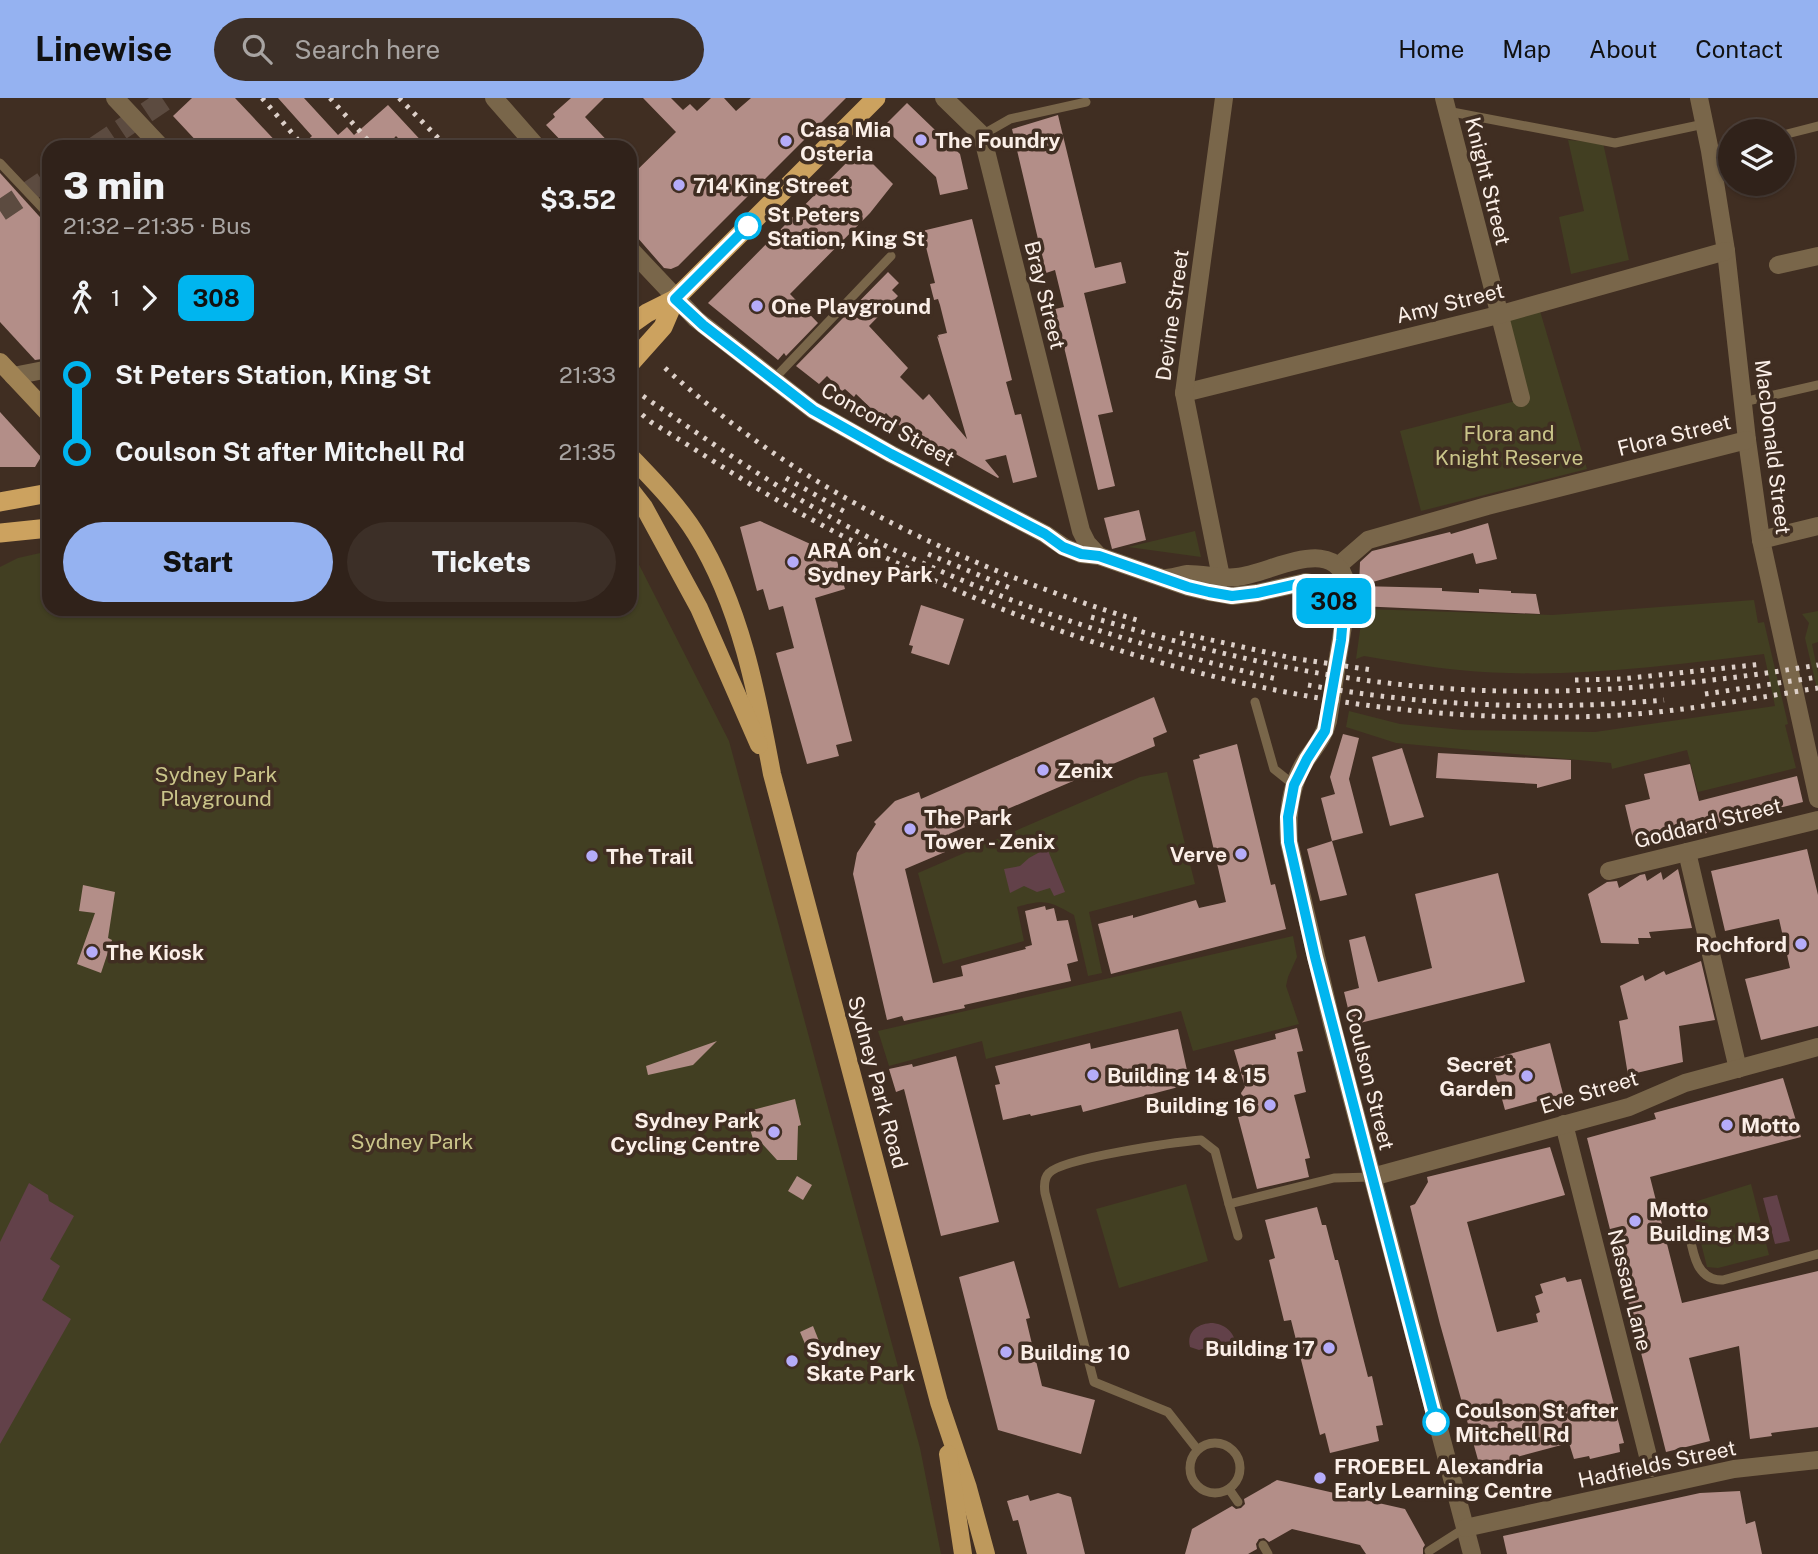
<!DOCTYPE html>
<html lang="en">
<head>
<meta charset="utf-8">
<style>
	:root { --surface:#30221a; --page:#3c2f27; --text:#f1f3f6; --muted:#a8a4a2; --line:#4b3f39; --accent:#95b2f1 }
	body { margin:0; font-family:"Public Sans",sans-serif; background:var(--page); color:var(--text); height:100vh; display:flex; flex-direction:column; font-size:26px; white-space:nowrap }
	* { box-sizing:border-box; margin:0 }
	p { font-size:23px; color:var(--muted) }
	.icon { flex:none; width:38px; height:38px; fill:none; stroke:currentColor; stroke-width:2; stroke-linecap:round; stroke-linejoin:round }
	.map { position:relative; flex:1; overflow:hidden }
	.sheet { position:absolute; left:42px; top:42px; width:595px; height:476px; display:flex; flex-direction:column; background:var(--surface); border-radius:21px; box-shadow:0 2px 5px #0004,0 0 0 2px var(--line) }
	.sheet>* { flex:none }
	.badge { padding:0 14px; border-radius:10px; font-size:24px; line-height:46px }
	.tools { position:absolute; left:1718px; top:21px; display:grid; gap:14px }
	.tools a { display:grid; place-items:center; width:77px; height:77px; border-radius:50%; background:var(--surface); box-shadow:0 2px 5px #0004,0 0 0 2px var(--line); font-size:35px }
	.map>.badge { position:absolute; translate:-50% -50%; box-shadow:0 0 0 4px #fff }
	.legs { display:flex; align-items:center; gap:10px; height:77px; padding:0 21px; font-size:23px }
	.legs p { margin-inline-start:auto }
	.overview { display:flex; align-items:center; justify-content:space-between; height:119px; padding:0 21px }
	h1 { font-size:38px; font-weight:800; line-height:52px }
	.action { display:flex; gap:14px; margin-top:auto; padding:14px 21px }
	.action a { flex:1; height:80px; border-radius:42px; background:var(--accent); color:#111; font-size:28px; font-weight:800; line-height:80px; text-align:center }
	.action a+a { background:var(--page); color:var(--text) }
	ul { padding:0 21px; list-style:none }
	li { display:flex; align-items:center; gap:24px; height:77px; font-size:26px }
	li i { display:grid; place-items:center; width:10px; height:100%; margin:0 9px; background:currentColor }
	li i::after { content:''; width:18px; height:18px; margin:-9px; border:5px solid; border-radius:50%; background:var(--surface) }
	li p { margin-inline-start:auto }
	li:first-child i { background:linear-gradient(#0000 50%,currentColor 0) }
	li:last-child i { background:linear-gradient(currentColor 50%,#0000 0) }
	header { display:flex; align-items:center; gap:42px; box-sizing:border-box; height:98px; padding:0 35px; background:var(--accent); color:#111 }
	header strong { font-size:33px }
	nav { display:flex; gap:38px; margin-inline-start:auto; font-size:24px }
	.search { width:490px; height:63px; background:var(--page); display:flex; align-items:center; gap:18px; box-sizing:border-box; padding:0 24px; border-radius:38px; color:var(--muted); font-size:26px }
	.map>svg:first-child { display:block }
	.green { fill:#423f22 }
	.water { fill:#624149 }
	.building { fill:#b38e88 }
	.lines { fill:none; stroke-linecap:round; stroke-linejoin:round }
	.motorway-tunnel { stroke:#5c4b40; stroke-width:21; stroke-dasharray:21 10; stroke-linecap:butt }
	.service { stroke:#79664a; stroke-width:9 }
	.minor { stroke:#79664a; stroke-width:18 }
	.secondary { stroke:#a08354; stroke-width:18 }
	.primary { stroke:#be995c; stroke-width:18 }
	.trunk { stroke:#cca25f; stroke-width:19 }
	.rail { stroke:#ddd0c9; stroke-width:5; stroke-dasharray:3.5 7; stroke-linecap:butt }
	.line-1-casing { stroke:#fff; stroke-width:16 }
	.line-1 { stroke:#00b5ef; stroke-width:10 }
	.poi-dot { fill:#b5acf9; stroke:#402e22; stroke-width:2.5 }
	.stop-1-dot { fill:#fff; stroke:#00b5ef; stroke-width:3.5 }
	.labels { text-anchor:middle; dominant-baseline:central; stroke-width:7; stroke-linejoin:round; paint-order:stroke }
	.poi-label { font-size:21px; font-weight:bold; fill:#fbefe8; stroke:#402e22; text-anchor:start }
	.street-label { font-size:21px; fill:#fbefe8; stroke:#402e22 }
	.stop-label { font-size:21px; font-weight:bold; fill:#fbefe8; stroke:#402e22; text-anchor:start }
	.park-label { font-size:21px; fill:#cac58a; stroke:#402e22 }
</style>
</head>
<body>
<header>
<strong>Linewise</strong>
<div class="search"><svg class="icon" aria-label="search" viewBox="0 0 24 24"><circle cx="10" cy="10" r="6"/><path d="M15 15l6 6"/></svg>Search here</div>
<nav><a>Home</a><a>Map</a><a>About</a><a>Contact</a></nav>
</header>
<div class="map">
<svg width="1818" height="1456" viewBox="0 0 1818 1456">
	<rect width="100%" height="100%" fill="#402e22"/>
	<!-- green -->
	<g class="green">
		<path d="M1568 42 1603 45 1629 162 1571 176 1559 119 1584 113Z"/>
		<path d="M1540 213 1587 371 1421 413 1400 333 1527 300 1507 223Z"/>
		<path d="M1195 433 1201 459 1128 449Z"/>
		<path d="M630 449 729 643 920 1350 941 1456H0V469L18 460 49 453V511H630Z"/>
		<path d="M1754 502 1758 525 1764 524 1788 626 1785 627 1796 670 1698 694 1687 652 1612 671 1611 665 1396 645 1346 629 1349 613 1400 626 1463 632 1595 634 1775 608 1764 556C1663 568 1561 582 1459 572 1427 569 1395 563 1364 558L1356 561 1363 511 1552 517Z"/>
		<path d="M1818 513V544L1812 546 1818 575V595L1805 540 1809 525 1802 516Z"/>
		<path d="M1167 674 1195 786 1089 814 1102 875 1088 878 1074 817C1049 803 1045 801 1017 809L1024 843 943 866 918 775 1140 679Z"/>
		<path d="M1293 838 1297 859 1288 879 1286 888 1299 926 1193 953 1181 913 986 961 982 943 889 968 878 933Z"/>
		<path d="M1186 1086 1208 1163 1119 1190 1096 1111Z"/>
		<path d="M1751 1086 1769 1157 1718 1170 1707 1169 1691 1105Z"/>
	</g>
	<!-- water -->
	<g class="water">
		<path d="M1047 750 1065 794 1054 798 1050 790 1037 794 1024 788 1010 795 1004 771 1020 768 1029 760Z"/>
		<path d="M29 1085 48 1097 49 1103 74 1118 50 1161 60 1168 42 1202 71 1221 0 1346V1144Z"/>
		<path d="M1777 1097 1790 1143 1775 1146 1763 1100Z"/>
		<path d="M1213 1225C1227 1227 1236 1236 1236 1250L1230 1256H1222L1213 1248 1199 1252 1190 1249C1186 1233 1199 1225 1213 1225Z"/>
	</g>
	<!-- building -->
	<g class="building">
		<path d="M192 0H235L281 49H202L173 18Z"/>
		<path d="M278 0H304L338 37 347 29 354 37 388 7 427 49H407L396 38 386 49H300L312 38Z"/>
		<path d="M571 0H604L585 19 613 49H567L546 27 555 19 553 16Z"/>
		<path d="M643 0H671L683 12 690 6 697 13 711 0H724L736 13 751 0H846L678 168 671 171 664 170 630 131V79L676 34Z"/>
		<path d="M907 5 960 56 968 91 940 97 936 79 883 29Z"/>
		<path d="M1058 17 1095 170 1121 164 1126 185 1084 195 1113 314 1098 317 1115 388 1098 392 1055 211 1064 209 1055 172 1046 175 1012 31Z"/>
		<path d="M859 52 893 86 870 115 790 196 818 225 786 258 784 255 778 262 708 205Z"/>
		<path d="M0 75 49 129V260L35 262 0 224Z"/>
		<path d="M972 121 1012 282 1006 284 1015 317 1021 316 1037 379 1013 385 1006 357 985 362 999 379 998 380 945 350 946 353 897 326 886 315 881 320 856 296 854 299 845 291 842 293 827 278 819 286 796 268 888 174 899 185 892 192 898 198 869 228 908 270 900 279 923 302 929 296 967 341 937 238 939 240 938 237 947 235 940 207 938 201 934 202 930 186 935 185 922 133Z"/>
		<path d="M0 314 41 359 35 369H0Z"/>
		<path d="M1139 412 1146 442 1112 451 1104 420Z"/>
		<path d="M760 423 839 459 837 463 845 491 815 500 852 643 836 647 839 658 807 666 776 555 794 550 783 508 769 512 763 491 757 493 740 429Z"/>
		<path d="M1488 425 1497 461 1476 466 1473 455 1359 488 1360 464 1372 453 1450 434 1451 436Z"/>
		<path d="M1358 488 1442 490V493L1479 495V491L1511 493V495L1536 496 1540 516 1358 508Z"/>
		<path d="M921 507 964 521 949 567 911 555 913 548 909 547Z"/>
		<path d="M1154 599 1167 634 1153 640 1155 648 949 736 953 746 943 750 945 754 905 771 933 885 963 878 961 868 1026 851 1025 849 1032 847 1025 813 1045 808 1046 812 1054 810 1057 823 1068 822 1078 863 1067 866 1071 883 964 907 965 910 904 923 902 918 887 922 853 776 857 755 876 726 874 724 895 703 919 694 921 701Z"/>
		<path d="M1343 636 1359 640 1349 681 1363 735 1332 743 1321 700 1335 696 1330 679Z"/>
		<path d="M1237 646 1271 787 1275 786 1286 831 1111 876 1098 826 1133 817V820L1196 802 1199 810 1226 804 1193 662 1200 660 1199 657Z"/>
		<path d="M1402 650 1424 719 1390 728 1372 659Z"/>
		<path d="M1438 655 1571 662V681L1537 690V686L1436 680Z"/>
		<path d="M1690 666 1699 703 1797 678 1803 704 1706 728 1707 735 1660 745 1658 739 1634 745 1625 707 1650 701 1644 676Z"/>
		<path d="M1332 743 1347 797 1320 803 1307 751Z"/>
		<path d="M1807 751 1818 797V928L1761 942 1745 881 1790 870 1779 821 1725 833 1711 773Z"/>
		<path d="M1678 771 1692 830 1649 834 1651 840H1638L1639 846 1601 845 1588 796 1607 784 1617 783 1619 790 1640 777 1645 776 1647 783 1661 774 1663 782Z"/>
		<path d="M1498 775 1525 884 1352 927 1344 894 1359 890 1349 842 1365 838 1378 884 1432 870 1415 796Z"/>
		<path d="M83 787 115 794 108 840 112 842 101 875 77 866 95 815 79 813Z"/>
		<path d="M1701 863 1715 922 1679 928 1683 964 1628 977 1619 923 1628 921 1620 888 1643 877 1645 883 1664 873 1666 877Z"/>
		<path d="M1297 930 1303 953 1297 954 1306 994 1294 997 1310 1060 1305 1061 1309 1079 1257 1091 1238 1019 1247 1017 1241 995 1245 989 1234 952 1276 941 1275 936Z"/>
		<path d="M1178 931 1190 986 1083 1014 1081 1007 1031 1018 1030 1016 1003 1022 995 987 1000 986 995 968 1090 945 1091 951Z"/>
		<path d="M717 943 693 967 648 977 646 968Z"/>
		<path d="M1550 945 1563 996 1505 1012 1491 961Z"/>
		<path d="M956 958 999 1124 941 1138 904 991 896 994 889 971 912 966 913 969Z"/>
		<path d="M1783 980 1801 1039 1650 1079 1682 1205 1818 1173V1329L1771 1335 1772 1338 1750 1341 1739 1248 1689 1260 1710 1343 1666 1354 1587 1040 1656 1021 1654 1015Z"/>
		<path d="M795 1001 801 1027 798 1028 797 1062H777L757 1040 753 1041 745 1014Z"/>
		<path d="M1550 1049 1565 1097 1467 1124 1497 1234 1538 1224 1536 1216 1540 1214 1535 1198 1543 1195 1540 1186 1565 1179 1567 1184 1581 1181 1624 1345 1619 1346 1620 1354 1590 1361 1589 1358 1574 1361 1569 1345 1513 1360 1516 1373 1487 1375 1486 1368 1480 1369 1440 1226 1410 1108 1415 1106 1428 1084 1427 1079Z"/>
		<path d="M797 1078 812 1087 803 1102 788 1093Z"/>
		<path d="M1317 1109 1322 1127H1326L1335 1162H1338L1368 1279 1372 1278 1383 1327 1376 1328 1379 1343 1330 1355 1325 1335 1320 1337 1291 1222 1284 1223 1269 1162 1275 1160 1265 1122Z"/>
		<path d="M1014 1163 1030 1220 1026 1221 1042 1288 1095 1302 1081 1356 998 1332 959 1179Z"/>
		<path d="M813 1228 821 1248 808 1253 800 1234Z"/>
		<path d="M1277 1382 1405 1411 1425 1447 1423 1450V1456H1366L1360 1447 1292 1431 1269 1444 1264 1440 1259 1441 1256 1446 1257 1451 1248 1456H1185L1192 1431 1232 1408 1236 1411 1241 1410 1245 1406 1244 1401Z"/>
		<path d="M1740 1393 1746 1426 1755 1423 1762 1456H1507L1503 1438 1700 1395Z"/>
		<path d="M1058 1395 1071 1399 1085 1456H1027L1018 1422 1013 1423 1007 1403 1028 1397 1030 1403Z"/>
	</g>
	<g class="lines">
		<!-- motorway-tunnel -->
		<g class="motorway-tunnel">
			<path d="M95 49 168 0"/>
			<path d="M0 113 49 80"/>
		</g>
		<!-- service -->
		<g class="service">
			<path d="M1447 13 1615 45 1704 26"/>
			<path d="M982 37 1010 21 1086 4"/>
			<path d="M1783 37 1818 28"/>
			<path d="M1710 53 1731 49"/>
			<path d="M0 65 49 117"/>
			<path d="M773 282 891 158"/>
			<path d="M1743 304 1818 287"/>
			<path d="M1255 604 1274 671 1294 687"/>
			<path d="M1229 1106 1238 1138"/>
			<path d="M1689 1134C1693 1156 1697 1183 1723 1182L1818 1156"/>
			<circle cx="1215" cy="1370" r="25"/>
			<path d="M1197 1351 1168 1314 1094 1284 1045 1095C1044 1088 1044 1080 1049 1075 1063 1060 1176 1044 1201 1042L1215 1053 1229 1106 1334 1080 1372 1079"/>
			<path d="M1229 1391 1238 1404"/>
			<path d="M1263 1447 1268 1456"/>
			<path d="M1429 1453 1465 1430"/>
		</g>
		<!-- minor -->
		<g class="minor">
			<path d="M115 0 161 49"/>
			<path d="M494 0 537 49"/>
			<path d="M944 0 982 37 1081 433 1087 445 1099 458"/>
			<path d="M1444 0 1521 300"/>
			<path d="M1699 0 1710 53 1726 153 1747 342 1761 442 1818 701"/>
			<path d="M630 151 696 221 813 312 891 356 1045 436 1064 449 1081 456 1099 458 1188 489 1209 494 1232 498 1257 495 1306 484 1319 487 1331 498 1343 519"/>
			<path d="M1778 167 1818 158"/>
			<path d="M13 278 49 271"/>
			<path d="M1184 295 1498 217 1726 153"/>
			<path d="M1761 442 1818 428"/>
			<path d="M1338 468 1368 442 1487 408 1747 342"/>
			<path d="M1221 479 1184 295 1224 0"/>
			<path d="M1167 480C1174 479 1181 477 1188 476 1205 476 1221 481 1237 479 1274 475 1342 430 1348 496L1328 623C1324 639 1315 649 1306 662 1290 687 1287 715 1289 744L1332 926 1472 1456"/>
			<path d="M1687 754 1738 971"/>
			<path d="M1609 773 1818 722"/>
			<path d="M1564 1026 1651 1370"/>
			<path d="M1372 1079 1629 1009 1685 985 1818 949"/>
			<path d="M1465 1430 1734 1371 1818 1362"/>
		</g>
		<!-- secondary -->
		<path class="secondary" d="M0 264 49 316"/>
		<!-- primary -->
		<g class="primary">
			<path d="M630 358C654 383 678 407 696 436 740 507 757 595 772 676L939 1304 968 1390 986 1456"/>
			<path d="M630 391 644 409 699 510 759 647"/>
			<path d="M948 1356 963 1456"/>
		</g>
		<!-- trunk -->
		<g class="trunk">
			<path d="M630 227 647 215 675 201"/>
			<path d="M630 266 663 229 675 201 876 0"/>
			<path d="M0 404 49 395"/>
			<path d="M0 435 49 430"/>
		</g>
		<!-- rail -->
		<g class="rail">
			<path d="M262 0 304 49"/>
			<path d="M330 0 374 49"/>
			<path d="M399 0 447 49"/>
			<path d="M665 270C804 395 963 469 1140 523"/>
			<path d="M643 298C726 355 809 413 901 455 1021 512 1148 551 1277 581"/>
			<path d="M634 310 651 324C703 356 755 391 809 420 1054 555 1341 634 1622 617 1686 613 1755 600 1818 590"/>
			<path d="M786 380 847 415"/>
			<path d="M928 456 1015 492"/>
			<path d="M1091 519C1191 549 1292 575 1396 586 1537 602 1679 590 1818 567"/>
			<path d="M1180 535 1292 560 1372 572"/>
			<path d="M1575 582 1621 581 1763 566"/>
			<path d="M1308 587C1424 608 1546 613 1664 602"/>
			<path d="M1705 596 1818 579"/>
		</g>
	</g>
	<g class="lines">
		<!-- line-1 casing -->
		<g class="line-1-casing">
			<path id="line-1" d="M748 128 675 201 703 227 813 312 891 356 1045 436 1063 449 1081 456 1099 458 1188 489 1209 494 1232 498 1257 495 1306 484 1320 487 1331 498 1343 519 1341 542 1325 633 1307 661 1294 687 1288 719 1289 744 1315 859 1436 1324"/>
		</g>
		<!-- line-1 -->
		<use href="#line-1" class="line-1"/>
	</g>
	<!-- markers -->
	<g class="poi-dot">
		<circle cx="921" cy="42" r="7"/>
		<circle cx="786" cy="43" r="7"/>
		<circle cx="679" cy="87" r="7"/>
		<circle cx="757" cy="208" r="7"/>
		<circle cx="793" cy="464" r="7"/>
		<circle cx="1043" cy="672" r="7"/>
		<circle cx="910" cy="731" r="7"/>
		<circle cx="1241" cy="756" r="7"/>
		<circle cx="592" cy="758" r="7"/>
		<circle cx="1801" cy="846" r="7"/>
		<circle cx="92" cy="854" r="7"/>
		<circle cx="1093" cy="977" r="7"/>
		<circle cx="1527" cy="978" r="7"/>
		<circle cx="1270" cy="1007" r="7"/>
		<circle cx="1727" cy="1027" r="7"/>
		<circle cx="774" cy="1034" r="7"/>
		<circle cx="1635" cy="1123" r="7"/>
		<circle cx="1329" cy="1250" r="7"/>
		<circle cx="1006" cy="1254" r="7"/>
		<circle cx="792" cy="1263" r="7"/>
		<circle cx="1320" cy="1380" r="7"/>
	</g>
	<g class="stop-1-dot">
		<circle cx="748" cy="128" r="12"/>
		<circle cx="1436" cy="1324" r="12"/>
	</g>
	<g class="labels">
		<!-- poi labels -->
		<g class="poi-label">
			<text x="800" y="31">Casa Mia<tspan x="800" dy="24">Osteria</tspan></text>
			<text x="935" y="42">The Foundry</text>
			<text x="693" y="87">714 King Street</text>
			<text x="771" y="208">One Playground</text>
			<text x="807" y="452">ARA on<tspan x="807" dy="24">Sydney Park</tspan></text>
			<text x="1057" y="672">Zenix</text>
			<text x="924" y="719">The Park<tspan x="924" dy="24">Tower - Zenix</tspan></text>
			<text x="1227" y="756" text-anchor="end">Verve</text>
			<text x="606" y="758">The Trail</text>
			<text x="1787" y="846" text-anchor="end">Rochford</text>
			<text x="106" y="854">The Kiosk</text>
			<text x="1513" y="966" text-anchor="end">Secret<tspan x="1513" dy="24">Garden</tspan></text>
			<text x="1107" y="977">Building 14 &amp; 15</text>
			<text x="1256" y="1007" text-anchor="end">Building 16</text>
			<text x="760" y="1022" text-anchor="end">Sydney Park<tspan x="760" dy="24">Cycling Centre</tspan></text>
			<text x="1741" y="1027">Motto</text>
			<text x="1649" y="1111">Motto<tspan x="1649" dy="24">Building M3</tspan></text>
			<text x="1315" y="1250" text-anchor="end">Building 17</text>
			<text x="806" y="1251">Sydney<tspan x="806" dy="24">Skate Park</tspan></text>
			<text x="1020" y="1254">Building 10</text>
			<text x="1334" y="1368">FROEBEL Alexandria<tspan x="1334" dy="24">Early Learning Centre</tspan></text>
		</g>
		<!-- street labels -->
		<g class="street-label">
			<text transform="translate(1488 83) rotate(76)">Knight Street</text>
			<text transform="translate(1045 197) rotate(76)">Bray Street</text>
			<text transform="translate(1450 205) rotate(-14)">Amy Street</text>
			<text transform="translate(1172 217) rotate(-82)">Devine Street</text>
			<text transform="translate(888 326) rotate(29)">Concord Street</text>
			<text transform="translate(1674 337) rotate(-14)">Flora Street</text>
			<text transform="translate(1773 349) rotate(83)">MacDonald Street</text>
			<text transform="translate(1708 725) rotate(-14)">Goddard Street</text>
			<text transform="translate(1370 981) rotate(76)">Coulson Street</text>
			<text transform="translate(878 984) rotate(75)">Sydney Park Road</text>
			<text transform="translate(1589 994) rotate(-17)">Eve Street</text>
			<text transform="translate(1630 1192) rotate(76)">Nassau Lane</text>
			<text transform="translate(1657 1366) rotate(-12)">Hadfields Street</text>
		</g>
		<!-- stop labels -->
		<g class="stop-label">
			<text x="767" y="116">St Peters<tspan x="767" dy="24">Station, King St</tspan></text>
			<text x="1455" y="1312">Coulson St after<tspan x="1455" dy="24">Mitchell Rd</tspan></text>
		</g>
		<!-- park labels -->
		<g class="park-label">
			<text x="1509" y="335">Flora and<tspan x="1509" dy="24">Knight Reserve</tspan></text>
			<text x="216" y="676">Sydney Park<tspan x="216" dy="24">Playground</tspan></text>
			<text x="412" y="1043">Sydney Park</text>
		</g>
	</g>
</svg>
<div class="tools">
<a><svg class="icon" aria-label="layers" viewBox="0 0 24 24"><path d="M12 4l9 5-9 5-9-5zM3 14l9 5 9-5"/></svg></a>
</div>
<b class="badge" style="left:1334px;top:503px;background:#00b5ef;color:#111">308</b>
<section class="sheet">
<div class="overview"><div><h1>3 min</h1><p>21:32 – 21:35 · Bus</p></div><b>$3.52</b></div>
<div class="legs"><svg class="icon" aria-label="walk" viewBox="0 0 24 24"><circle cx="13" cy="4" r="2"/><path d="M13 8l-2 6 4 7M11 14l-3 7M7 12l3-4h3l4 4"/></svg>1<svg class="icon" aria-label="forward" viewBox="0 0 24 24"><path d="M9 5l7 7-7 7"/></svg><b class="badge" style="background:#00b5ef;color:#111">308</b></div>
<ul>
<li><i style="color:#00b5ef"></i><b>St Peters Station, King St</b><p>21:33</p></li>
<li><i style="color:#00b5ef"></i><b>Coulson St after Mitchell Rd</b><p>21:35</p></li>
</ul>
<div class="action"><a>Start</a><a>Tickets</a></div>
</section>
</div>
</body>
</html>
